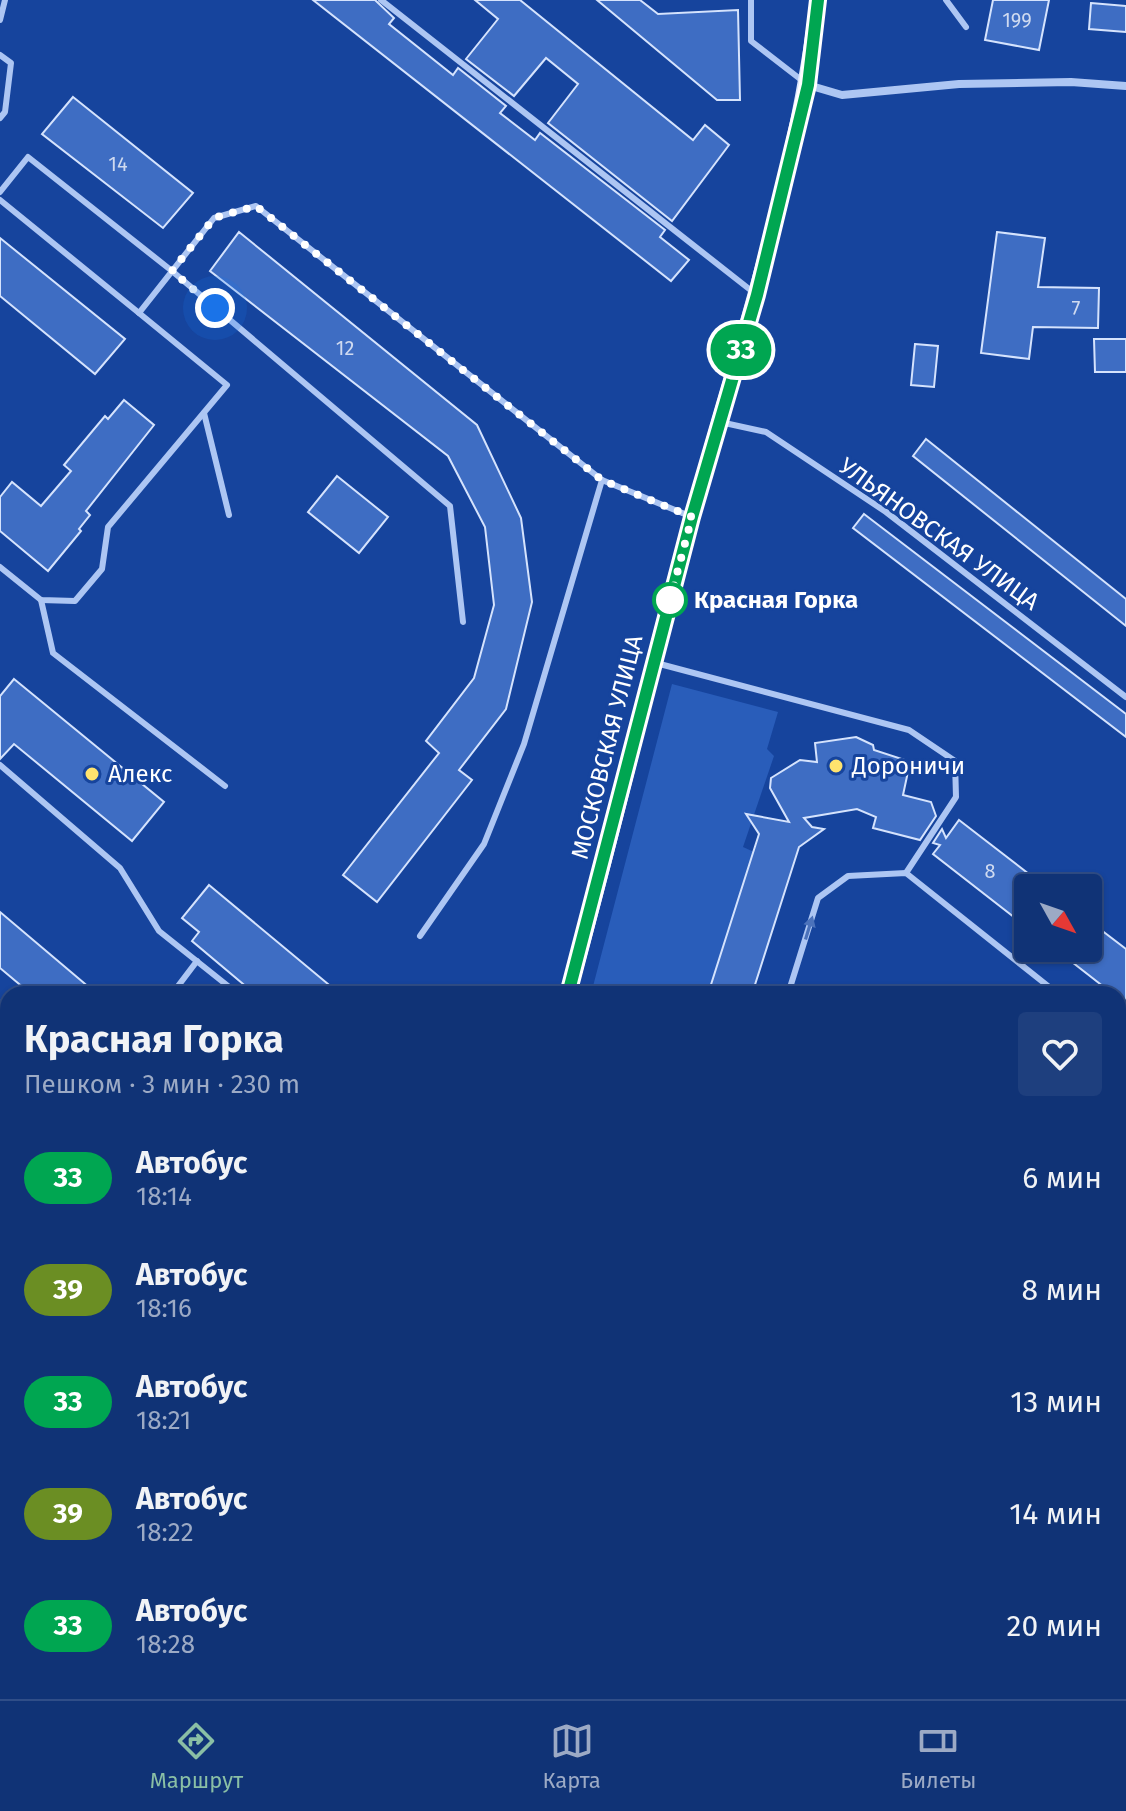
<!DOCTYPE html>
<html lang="ru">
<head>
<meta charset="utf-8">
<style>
	:root { --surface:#103376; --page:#1e3f7e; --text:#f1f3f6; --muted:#9caac5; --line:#304e88; --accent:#8abfa5 }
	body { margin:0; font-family:"Fira Sans",sans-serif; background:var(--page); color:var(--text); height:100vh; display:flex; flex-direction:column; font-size:30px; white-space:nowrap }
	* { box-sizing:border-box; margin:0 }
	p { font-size:26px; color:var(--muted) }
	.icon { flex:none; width:44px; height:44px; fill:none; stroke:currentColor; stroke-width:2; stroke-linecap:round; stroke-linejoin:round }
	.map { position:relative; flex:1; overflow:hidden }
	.panel { position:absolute; left:0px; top:986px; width:1126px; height:714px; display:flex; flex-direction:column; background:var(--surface); border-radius:24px 24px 0 0; box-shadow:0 2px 6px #0004,0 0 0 2px var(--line) }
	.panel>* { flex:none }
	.badge { padding:0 16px; border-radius:26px; font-size:28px; line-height:52px }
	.needle { width:52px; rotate:130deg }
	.fabs { position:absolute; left:1014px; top:874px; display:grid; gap:16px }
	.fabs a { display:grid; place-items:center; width:88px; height:88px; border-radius:8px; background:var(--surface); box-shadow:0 2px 6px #0004,0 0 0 2px var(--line); font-size:40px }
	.you { position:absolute; width:40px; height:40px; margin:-20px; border:6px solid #fff; border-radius:50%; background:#1a73e8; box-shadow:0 0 0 12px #1a73e833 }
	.map>.badge { position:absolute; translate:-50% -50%; box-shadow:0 0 0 4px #fff }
	.round { display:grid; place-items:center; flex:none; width:84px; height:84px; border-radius:8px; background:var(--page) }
	.summary { display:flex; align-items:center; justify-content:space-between; height:136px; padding:0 24px }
	h1 { font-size:38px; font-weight:700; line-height:60px }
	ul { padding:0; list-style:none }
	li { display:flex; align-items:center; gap:24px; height:112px; padding:0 24px }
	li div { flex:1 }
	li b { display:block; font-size:30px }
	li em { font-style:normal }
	li .badge { min-width:88px; font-weight:700; text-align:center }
	.menu { display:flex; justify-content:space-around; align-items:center; height:112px; border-top:2px solid var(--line); background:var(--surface); font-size:22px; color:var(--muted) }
	.menu a { display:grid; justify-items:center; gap:4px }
	.menu .selected { color:var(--accent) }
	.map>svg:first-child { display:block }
	.green { fill:#295dba }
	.building { fill:#3e6dc3; stroke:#d5e3fd; stroke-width:2 }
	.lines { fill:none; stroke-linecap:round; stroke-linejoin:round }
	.service { stroke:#adc6f3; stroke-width:6 }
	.minor { stroke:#adc6f3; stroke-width:8 }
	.secondary { stroke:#dce7fd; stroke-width:16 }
	.oneway { fill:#4b72bb }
	.line-casing { stroke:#fff; stroke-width:18 }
	.line { stroke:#00a651; stroke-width:12 }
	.walk { stroke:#fff; stroke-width:8; stroke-dasharray:0 14.4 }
	.stop-dot { fill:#fff; stroke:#00a651; stroke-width:4 }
	.poi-dot { fill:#ffe36e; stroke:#16449d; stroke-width:3 }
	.labels { text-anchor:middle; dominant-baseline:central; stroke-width:6; stroke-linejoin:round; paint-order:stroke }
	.number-label { font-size:20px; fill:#cfdaf0 }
	.street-label { font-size:24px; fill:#fff; stroke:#16449d }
	.stop-label { font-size:24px; font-weight:bold; fill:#fff; stroke:#16449d; text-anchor:start }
	.poi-label { font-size:24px; fill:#fff; stroke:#16449d; text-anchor:start }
</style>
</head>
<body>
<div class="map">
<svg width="1126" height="1699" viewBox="0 0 1126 1699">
	<rect width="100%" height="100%" fill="#16449d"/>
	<!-- green -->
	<path class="green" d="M672 684 778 712 767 749 774 756 743 847 754 852 708 994H591Z"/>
	<!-- building -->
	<g class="building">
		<path d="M313 0H375L394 18 389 24 453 75 458 68 506 106 500 113 535 140 540 133 665 230 660 237 689 260 671 281Z"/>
		<path d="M475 0H520L693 140 705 125 729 145 672 221 548 123 578 84 546 58 514 96 466 59 498 19Z"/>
		<path d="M597 0H640L658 14 738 10 740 100H717Z"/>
		<path d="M993 0H1049L1039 50 985 40Z"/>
		<path d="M1091 3 1126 6V32L1089 29Z"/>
		<path d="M73 97 193 193 163 228 42 134Z"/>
		<path d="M239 232 477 425 521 518 532 602 506 709 459 770 472 780 377 902 343 875 439 753 426 741 474 678 494 605 485 527 448 456 210 271Z"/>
		<path d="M997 232 1045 238 1038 287 1099 288 1098 328 1033 327 1029 359 981 353Z"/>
		<path d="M0 238 125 339 95 374 0 296Z"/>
		<path d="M1094 339H1126V372H1095Z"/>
		<path d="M915 344 938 346 934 387 911 385Z"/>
		<path d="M124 400 154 425 86 511 90 515 79 529 81 531 48 571 0 531V497L12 482 41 506 71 471 64 465 105 416 108 419Z"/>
		<path d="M926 439 1126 599V626L913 456Z"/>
		<path d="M337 476 388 517 359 553 308 512Z"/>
		<path d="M864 514 1126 714V737L853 528Z"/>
		<path d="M14 679 164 802 132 841 14 744 0 759V696Z"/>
		<path d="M856 737 873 745 874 750 905 760 909 767 903 795 931 802 936 816 920 840 873 828 876 817 857 809 804 818 812 827 824 829 799 847 752 994H708L759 834 746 814 789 822 770 788 771 778 800 760 817 762 815 743Z"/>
		<path d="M959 820 1047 888H1028V928L933 854 940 845 933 843 942 829 946 838Z"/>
		<path d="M209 885 340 994H255L192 941 199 932 182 918Z"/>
		<path d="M0 912 97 994H31L0 968Z"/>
		<path d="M1088 920 1126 949V1004L1118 994H1113L1054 948H1088Z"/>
	</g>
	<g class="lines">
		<!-- service -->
		<g class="service">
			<path d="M381 0 753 292"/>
			<path d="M751 0V41L804 82"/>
			<path d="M946 0 966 27"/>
			<path d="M0 20 5 0"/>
			<path d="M0 55 11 63 5 112 0 118"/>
			<path d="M0 192 28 157 172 271 450 506 463 622"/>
			<path d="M0 200 139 313"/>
			<path d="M204 413 229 515"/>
			<path d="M720 422 766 432 886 512 1126 697"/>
			<path d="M0 567 41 600 75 601 102 569 108 527 227 385 139 313 214 218 256 206 602 480 692 517"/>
			<path d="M41 600 53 653 225 786"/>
			<path d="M656 663 909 730 955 761 956 797 906 873"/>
			<path d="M0 765 120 868 159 931 238 994"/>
			<path d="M420 936 484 844 524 744 602 480"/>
			<path d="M172 994 197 961"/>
			<path d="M788 994 818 898 848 876 906 873 1058 994"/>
			<path d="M0 1003 8 1010"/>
			<path d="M1118 1042 1126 1049"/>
			<path d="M0 1079 8 1083"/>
			<path d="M0 1166 8 1173"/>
			<path d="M1118 1501 1126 1491"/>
			<path d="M0 1619 8 1608"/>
			<path d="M656 1692 662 1699"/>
			<path d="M882 1692 885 1699"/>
			<path d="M976 1692 985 1699"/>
			<path d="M197 1699 203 1692"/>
			<path d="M500 1699 502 1692"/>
			<path d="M684 1699 686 1692"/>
		</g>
		<!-- minor -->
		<path class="minor" d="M808 85 842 95 959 84 1071 82 1126 86"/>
		<!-- secondary -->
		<g class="secondary">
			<path d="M568 994C613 836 648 676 692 518 739 347 797 177 818 0"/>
			<path d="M0 1387 8 1394"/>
			<path d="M356 1692 362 1699"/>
			<path d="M300 1699 304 1692"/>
			<path d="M314 1699 316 1692"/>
		</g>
	</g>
	<!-- one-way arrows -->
	<defs><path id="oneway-solid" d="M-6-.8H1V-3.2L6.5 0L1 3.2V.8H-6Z" transform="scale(2)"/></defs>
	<use class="oneway" href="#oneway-solid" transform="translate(809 928) rotate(-73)"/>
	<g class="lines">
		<!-- line casing -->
		<g class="line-casing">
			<path id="line" d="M568 994 692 517 757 295 808 85 818 0"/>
		</g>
		<!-- line -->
		<use href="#line" class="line"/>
		<!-- walk -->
		<path class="walk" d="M215 308 172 271 214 218 256 206 602 480 692 517 670 600"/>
	</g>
	<!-- markers -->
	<circle class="stop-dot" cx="670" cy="600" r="16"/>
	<g class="poi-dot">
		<circle cx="836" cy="766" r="8"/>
		<circle cx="92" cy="774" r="8"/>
	</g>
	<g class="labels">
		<!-- number labels -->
		<g class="number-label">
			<text x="1017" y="20">199</text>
			<text x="118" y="164">14</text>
			<text x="1076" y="308">7</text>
			<text x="345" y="348">12</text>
			<text x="990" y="871">8</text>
		</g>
		<!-- street labels -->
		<g class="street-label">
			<text transform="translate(939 534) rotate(36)">УЛЬЯНОВСКАЯ УЛИЦА</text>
			<text transform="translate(607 747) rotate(-76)">МОСКОВСКАЯ УЛИЦА</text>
		</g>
		<!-- stop labels -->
		<g class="stop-label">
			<text x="694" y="600">Красная Горка</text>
		</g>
		<!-- poi labels -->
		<g class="poi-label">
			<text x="852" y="766">Дороничи</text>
			<text x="108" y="774">Алекс</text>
		</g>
	</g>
</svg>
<div class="fabs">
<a><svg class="needle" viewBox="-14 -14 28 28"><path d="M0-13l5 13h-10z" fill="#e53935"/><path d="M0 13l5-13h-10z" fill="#9caac5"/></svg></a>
</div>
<div class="you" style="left:215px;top:308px"></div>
<b class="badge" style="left:741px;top:350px;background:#00a651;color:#fff">33</b>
<section class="panel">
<div class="summary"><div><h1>Красная Горка</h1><p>Пешком · 3 мин · 230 m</p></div><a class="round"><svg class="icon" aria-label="heart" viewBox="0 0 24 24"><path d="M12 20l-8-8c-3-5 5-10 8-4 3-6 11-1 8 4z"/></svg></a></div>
<ul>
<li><span class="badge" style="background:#00a651;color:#fff">33</span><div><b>Автобус</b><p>18:14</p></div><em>6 мин</em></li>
<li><span class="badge" style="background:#6b8e23;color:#fff">39</span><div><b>Автобус</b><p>18:16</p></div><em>8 мин</em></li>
<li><span class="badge" style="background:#00a651;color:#fff">33</span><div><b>Автобус</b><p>18:21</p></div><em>13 мин</em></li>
<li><span class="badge" style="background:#6b8e23;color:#fff">39</span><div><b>Автобус</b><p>18:22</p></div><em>14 мин</em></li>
<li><span class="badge" style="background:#00a651;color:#fff">33</span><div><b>Автобус</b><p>18:28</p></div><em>20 мин</em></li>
</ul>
</section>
</div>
<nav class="menu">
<a class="selected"><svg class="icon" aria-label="directions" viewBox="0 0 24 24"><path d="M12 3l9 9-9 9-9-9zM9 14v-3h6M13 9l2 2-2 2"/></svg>Маршрут</a>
<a><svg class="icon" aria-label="map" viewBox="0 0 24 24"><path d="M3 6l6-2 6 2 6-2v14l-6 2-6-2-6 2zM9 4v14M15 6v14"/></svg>Карта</a>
<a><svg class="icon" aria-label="tickets" viewBox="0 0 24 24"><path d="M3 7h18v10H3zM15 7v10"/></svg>Билеты</a>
</nav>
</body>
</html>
